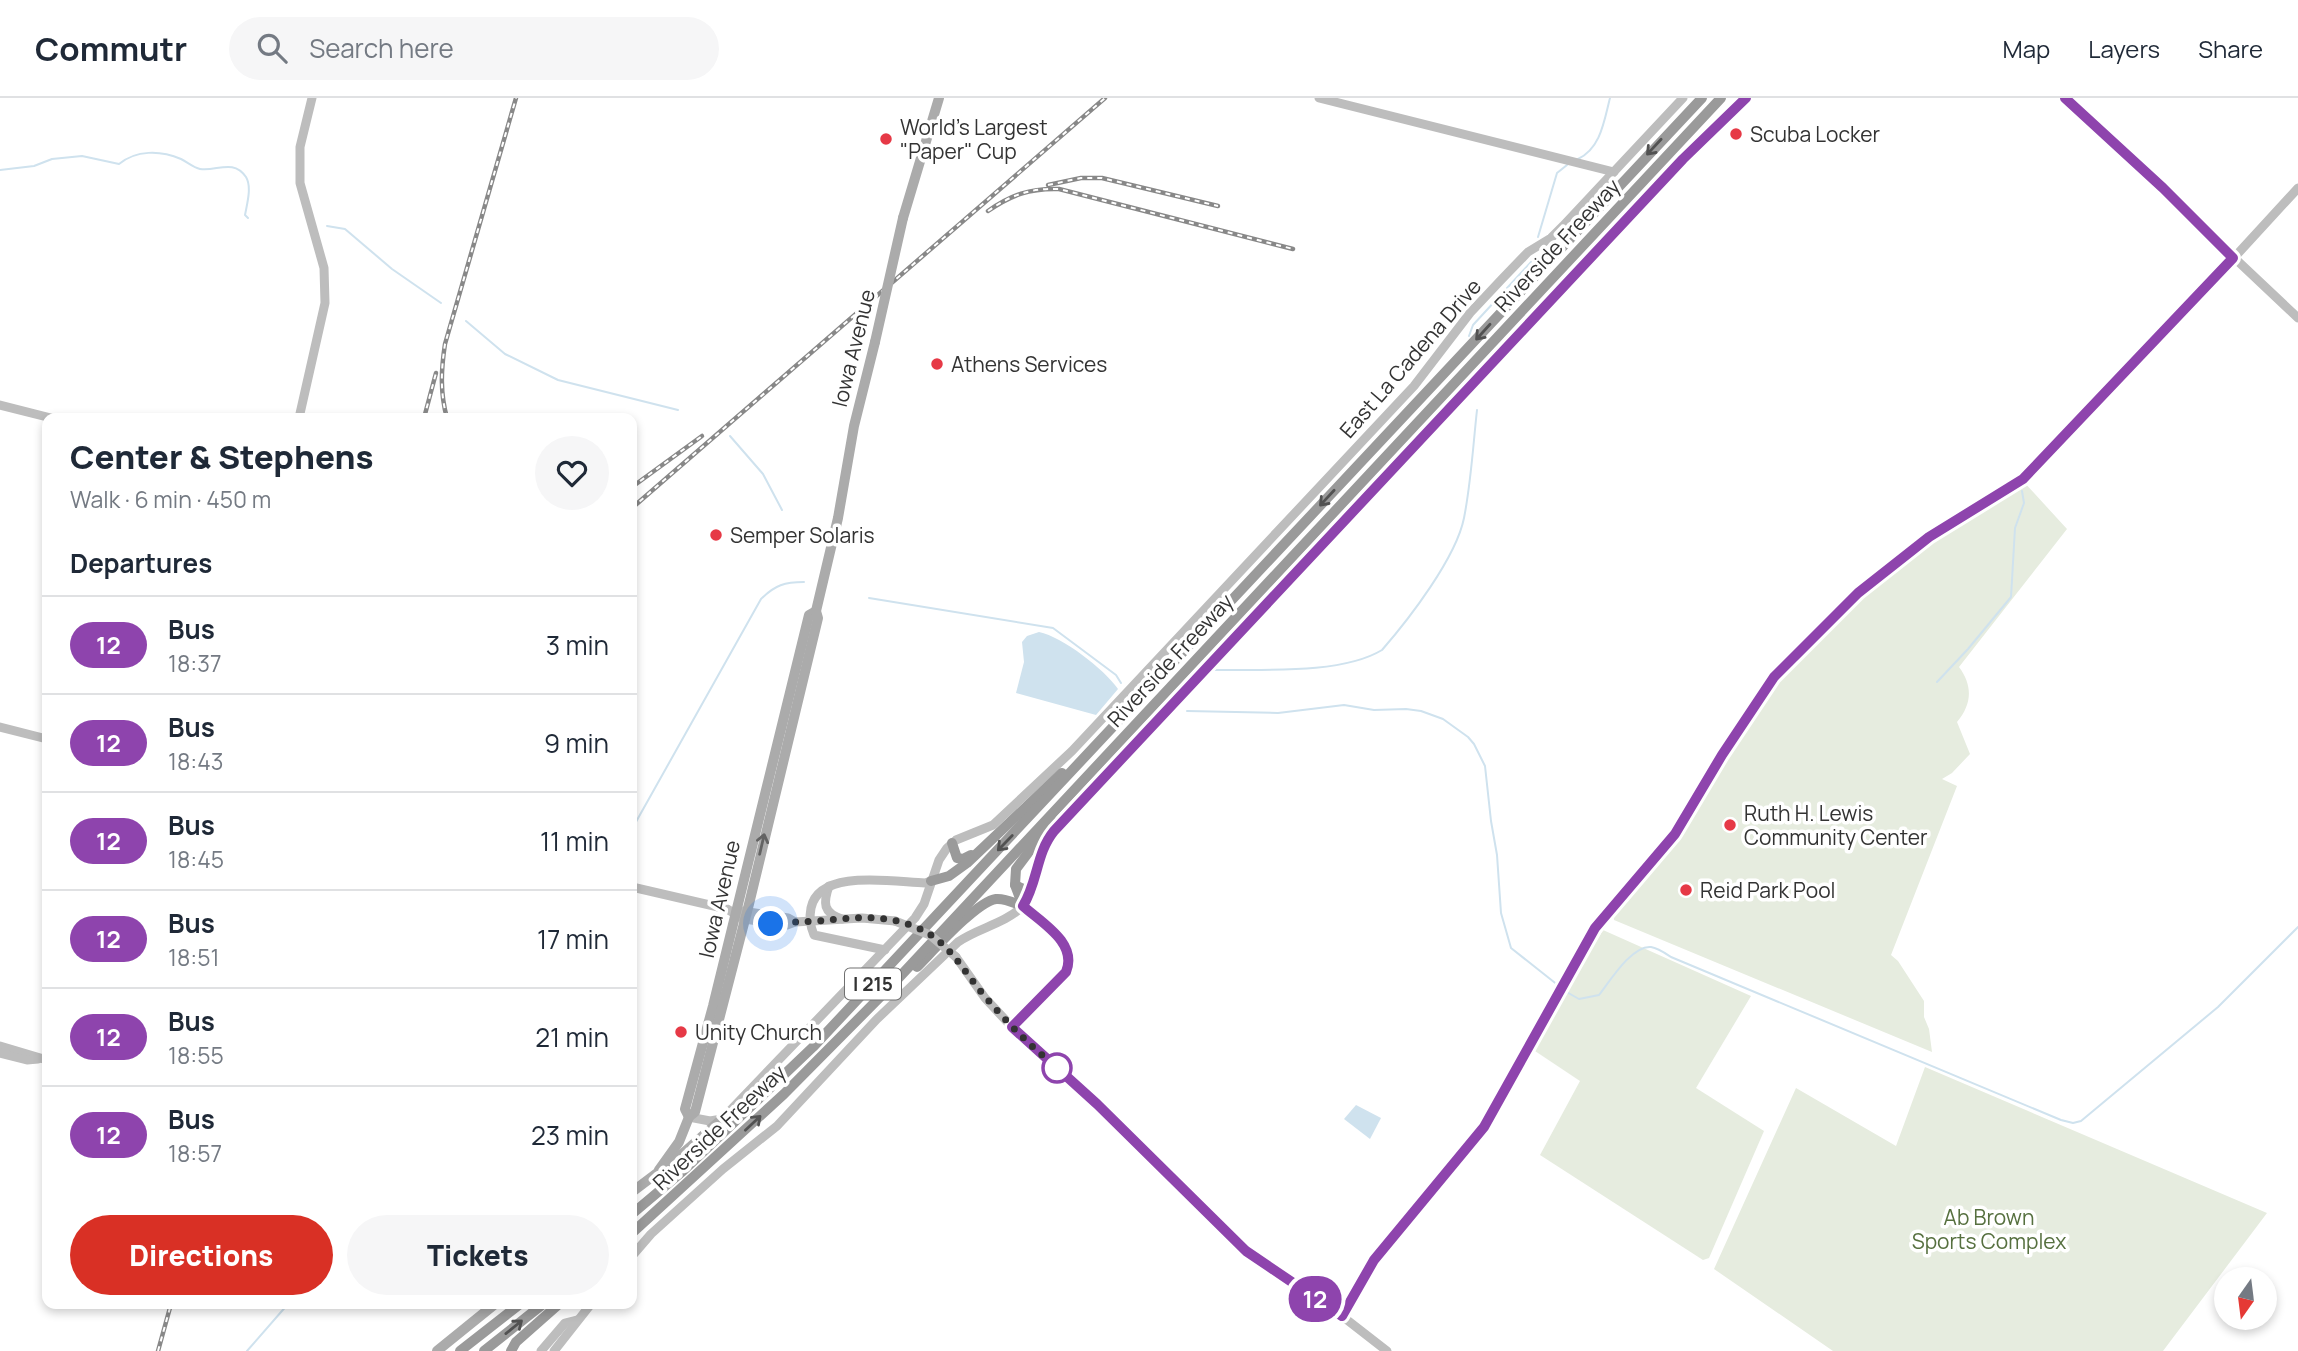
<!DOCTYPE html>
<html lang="en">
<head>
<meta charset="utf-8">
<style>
	:root { --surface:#fff; --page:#f6f6f7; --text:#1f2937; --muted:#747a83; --line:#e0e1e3; --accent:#d93025 }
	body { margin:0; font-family:Manrope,sans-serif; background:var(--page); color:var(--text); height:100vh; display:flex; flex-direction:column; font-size:26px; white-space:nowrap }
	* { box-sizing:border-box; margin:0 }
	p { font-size:23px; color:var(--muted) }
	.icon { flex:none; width:38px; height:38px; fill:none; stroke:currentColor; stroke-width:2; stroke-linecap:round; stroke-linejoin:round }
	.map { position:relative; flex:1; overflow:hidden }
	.details { position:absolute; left:42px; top:315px; width:595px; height:896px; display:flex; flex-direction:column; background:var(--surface); border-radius:14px; box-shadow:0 4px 10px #0003 }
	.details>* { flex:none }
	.badge { padding:0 14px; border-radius:23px; font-size:24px; line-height:46px }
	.needle { width:46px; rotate:194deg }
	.tools { position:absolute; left:2214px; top:1169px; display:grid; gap:14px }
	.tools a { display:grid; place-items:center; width:63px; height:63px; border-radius:50%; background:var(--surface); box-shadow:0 4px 10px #0003; font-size:35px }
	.you { position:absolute; width:35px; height:35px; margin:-18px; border:5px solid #fff; border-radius:50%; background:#1a73e8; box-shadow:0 0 0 10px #1a73e833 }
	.map>.badge { position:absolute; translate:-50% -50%; box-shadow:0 0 0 4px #fff }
	h2 { padding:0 28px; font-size:26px; line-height:63px }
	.round { display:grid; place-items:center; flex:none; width:74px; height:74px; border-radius:37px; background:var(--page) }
	.summary { display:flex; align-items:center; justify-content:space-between; height:119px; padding:0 28px }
	h1 { font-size:33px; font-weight:800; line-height:52px }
	.cta { display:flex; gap:14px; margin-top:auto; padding:14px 28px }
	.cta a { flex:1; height:80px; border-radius:42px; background:var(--accent); color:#fff; font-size:28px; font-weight:800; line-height:80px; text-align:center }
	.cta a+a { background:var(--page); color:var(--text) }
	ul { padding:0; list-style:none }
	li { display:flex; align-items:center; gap:21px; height:98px; padding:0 28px; border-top:2px solid var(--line) }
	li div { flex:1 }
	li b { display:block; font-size:26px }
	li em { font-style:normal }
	li .badge { min-width:77px; font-weight:700; text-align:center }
	header { display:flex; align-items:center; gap:42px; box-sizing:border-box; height:98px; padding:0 35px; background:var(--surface); border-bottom:2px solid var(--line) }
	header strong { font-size:33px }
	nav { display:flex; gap:38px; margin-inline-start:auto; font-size:24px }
	.search { width:490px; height:63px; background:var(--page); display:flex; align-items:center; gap:18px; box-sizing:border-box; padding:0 24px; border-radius:38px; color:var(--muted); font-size:26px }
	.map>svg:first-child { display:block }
	.green { fill:#e6ecdf }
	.water { fill:#cfe2ee }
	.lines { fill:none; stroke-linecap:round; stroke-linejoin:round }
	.stream { stroke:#cfe2ee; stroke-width:2 }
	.secondary { stroke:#bdbdbd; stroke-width:9 }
	.primary { stroke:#ababab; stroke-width:10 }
	.highway { stroke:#9a9a9a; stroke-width:10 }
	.rail-casing { stroke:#888; stroke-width:4.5 }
	.rail { stroke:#fff; stroke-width:2; stroke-dasharray:5; stroke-linecap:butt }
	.secondary-bridge { stroke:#bdbdbd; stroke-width:9 }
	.primary-bridge { stroke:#ababab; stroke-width:10 }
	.oneway { stroke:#525252 }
	.oneway2 { stroke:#636363 }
	.line-casing { stroke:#fff; stroke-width:16 }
	.line { stroke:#8e44ad; stroke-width:10 }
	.walk { stroke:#333; stroke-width:7; stroke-dasharray:0 12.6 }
	.poi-dot { fill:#e63946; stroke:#fff; stroke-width:2.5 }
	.stop-dot { fill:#fff; stroke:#8e44ad; stroke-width:3.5 }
	.labels { text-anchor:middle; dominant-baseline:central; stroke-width:7; stroke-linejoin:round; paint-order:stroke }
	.shield { fill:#fff; stroke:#707070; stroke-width:2 }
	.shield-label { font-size:19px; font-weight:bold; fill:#333 }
	.poi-label { font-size:21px; fill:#333; stroke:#fff; text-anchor:start }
	.street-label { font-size:21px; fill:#333; stroke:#fff }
	.park-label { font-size:21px; fill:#56703f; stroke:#fff }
</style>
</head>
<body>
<header>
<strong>Commutr</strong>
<div class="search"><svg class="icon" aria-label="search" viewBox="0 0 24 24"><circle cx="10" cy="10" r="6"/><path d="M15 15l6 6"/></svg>Search here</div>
<nav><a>Map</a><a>Layers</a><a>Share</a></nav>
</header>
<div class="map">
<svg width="2298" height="1253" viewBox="0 0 2298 1253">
	<rect width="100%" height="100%" fill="#fff"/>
	<!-- green -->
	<g class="green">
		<path d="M2023 383 2067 431 1959 569C1973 588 1972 606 1957 624L1970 656 1952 675 1942 681 1957 688 1891 857 1898 863 1924 903V919L1929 931 1932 954 1614 822 1612 812 1676 738 1723 659 1782 574 1850 503 1932 440Z"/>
		<path d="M1603 832 1751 898 1696 990 1764 1033 1709 1160 1703 1162 1540 1057 1580 983 1532 951Z"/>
		<path d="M1925 969 2267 1115 2163 1253H1833L1714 1171 1796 990 1896 1048Z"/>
	</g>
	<!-- water -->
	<g class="water">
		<path d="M1039 534C1063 539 1104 571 1118 591L1096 617 1016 595 1024 564 1022 544 1027 538Z"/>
		<path d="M1356 1007 1381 1020 1370 1041 1344 1021Z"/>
	</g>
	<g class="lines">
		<!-- stream -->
		<g class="stream">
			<path d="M1578 61C1601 50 1604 23 1610 0"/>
			<path d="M0 72 34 68 52 61 82 58 119 66C136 52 160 52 181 61 187 64 194 70 200 71 216 74 233 60 246 79 252 89 247 106 245 117L248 120"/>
			<path d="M327 128 345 131 392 171 441 205"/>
			<path d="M1538 139 1557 75 1567 67"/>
			<path d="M466 223 505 256 558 282 678 312"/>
			<path d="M1469 238 1473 227 1533 162"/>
			<path d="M730 338 763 376 782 412"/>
			<path d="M869 500 1053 530 1116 577 1121 585"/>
			<path d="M1211 572C1258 571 1341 577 1382 552 1409 521 1456 460 1464 420 1471 385 1473 348 1477 312"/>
			<path d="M1937 584 1968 551 2011 499 2015 430 2024 405 2022 393"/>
			<path d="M1187 613 1278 615 1344 607 1374 612 1406 611 1421 613 1443 621 1468 639 1474 646 1485 668 1491 723 1497 757 1501 815 1511 850 1559 888"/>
			<path d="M632 731 761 501C775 487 785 484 804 484"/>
			<path d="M1563 892 1579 901 1599 897C1610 883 1632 847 1651 849 1658 850 1665 855 1671 859L2061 1022 2073 1025 2081 1023 2218 909 2298 829"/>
			<path d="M247 1253 288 1206"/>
		</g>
		<!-- secondary -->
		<g class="secondary">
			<path d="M1319 0 1614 74"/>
			<path d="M2065 0 2298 220"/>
			<path d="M0 307 51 320"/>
			<path d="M299 320 325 205 324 170 300 85V49L312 0"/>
			<path d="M0 629 47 641"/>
			<path d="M829 788C823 805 823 815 842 821"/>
			<path d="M632 789 727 811 744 821 787 827 795 824 862 820 895 823"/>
			<path d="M742 813 788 820 795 824"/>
			<path d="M885 852 814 837C810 828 809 820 811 810 819 770 894 784 925 785L931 783"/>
			<path d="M956 859 985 900 1012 929 1097 1006 1246 1153 1342 1218 1387 1253"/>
			<path d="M1012 929 1066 874 1070 860 1063 844 1023 808"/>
			<path d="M0 948 47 962"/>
			<path d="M0 955 27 962 38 961"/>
			<path d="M689 1019 710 1023 722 1021 915 820 924 806 939 762 947 750 956 742 993 727 1072 653 1414 288 1470 215 1501 182 1528 154 1551 140 1563 128 1683 0"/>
			<path d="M632 1158 651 1136 723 1071 777 1028 877 921 958 844C978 830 1004 826 1022 809 1041 790 1035 756 1054 733L1683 61 1746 0"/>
			<path d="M1342 1218 1374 1162 1484 1029 1595 830 1675 736 1722 657 1774 579 1858 495 1929 439 2023 381 2175 224 2298 90"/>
			<path d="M541 1253 565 1225 577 1222"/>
			<path d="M554 1253 591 1206"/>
		</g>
		<!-- primary -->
		<g class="primary">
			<path d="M903 120 939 0"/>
			<path d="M689 1019 685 1011 713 908 809 517 816 513"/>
			<path d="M659 1072 679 1044 689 1019 695 1014 749 806 818 520 816 513 838 420 854 328 875 244"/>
			<path d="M632 1094 681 1057 722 1021"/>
			<path d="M437 1253 495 1206"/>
		</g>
		<!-- highway -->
		<g class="highway">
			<path d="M952 745 957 760 963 761 971 757"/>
			<path d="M931 783 949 778 967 765 1062 675"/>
			<path d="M1015 787 1023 791 1033 790"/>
			<path d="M1023 808 1015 787 1016 771 1052 723"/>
			<path d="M917 869C933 853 976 804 996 801 1005 800 1014 805 1023 808"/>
			<path d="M632 1116 683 1073 813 949 1702 0"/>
			<path d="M632 1135 784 996 892 887 1721 0"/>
			<path d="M460 1253 520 1206"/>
			<path d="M484 1253 543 1206"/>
			<path d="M511 1253 516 1244 559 1206"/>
		</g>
		<!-- rail casing -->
		<g class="rail-casing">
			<g id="rail">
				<path d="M1048 87 1081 80H1102L1218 108"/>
				<path d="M988 113C1011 97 1030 90 1059 91L1293 151"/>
				<path d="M424 320 436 275"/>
				<path d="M447 320C440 295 441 272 445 246L516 0"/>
				<path d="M632 389 702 338"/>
				<path d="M632 410 1105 0"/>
				<path d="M158 1253 171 1206"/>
			</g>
		</g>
		<!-- rail -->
		<use href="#rail" class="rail"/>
		<!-- secondary-bridge -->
		<path class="secondary-bridge" d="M895 823 930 837 956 859"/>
		<!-- primary-bridge -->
		<path class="primary-bridge" d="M875 244 903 120"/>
	</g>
	<!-- one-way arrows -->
	<defs><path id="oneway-shaft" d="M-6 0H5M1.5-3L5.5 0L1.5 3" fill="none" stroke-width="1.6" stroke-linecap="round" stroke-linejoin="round" transform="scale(1.75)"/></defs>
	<g class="oneway">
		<use href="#oneway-shaft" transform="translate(1654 49) rotate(133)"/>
		<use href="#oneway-shaft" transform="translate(1483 234) rotate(132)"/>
		<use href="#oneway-shaft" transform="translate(1327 400) rotate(133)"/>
		<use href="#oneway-shaft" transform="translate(1005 745) rotate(134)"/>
		<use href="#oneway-shaft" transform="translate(753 1025) rotate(-43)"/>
		<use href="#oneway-shaft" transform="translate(514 1229) rotate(-39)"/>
	</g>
	<use class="oneway2" href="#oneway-shaft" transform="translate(762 746) rotate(-77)"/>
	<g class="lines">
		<!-- line casing -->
		<g class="line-casing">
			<path id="line" d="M1746 0 1683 61 1054 733C1036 755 1038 784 1023 808 1042 825 1078 845 1066 874L1012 929 1097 1006 1246 1153 1342 1218 1374 1162 1484 1029 1595 830 1675 736 1722 657 1774 579 1858 495 1929 439 2023 381 2233 160 2163 90 2065 0"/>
		</g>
		<!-- line -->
		<use href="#line" class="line"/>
		<!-- walk -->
		<path class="walk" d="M771 826 787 827 795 824C828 824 864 815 897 823 948 835 957 867 988 902 1009 927 1032 949 1057 970"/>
	</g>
	<!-- markers -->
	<g class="poi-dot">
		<circle cx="1736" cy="36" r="7"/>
		<circle cx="886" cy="41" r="7"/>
		<circle cx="937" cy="266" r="7"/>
		<circle cx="716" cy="437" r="7"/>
		<circle cx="1730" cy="727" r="7"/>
		<circle cx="1686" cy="792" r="7"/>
		<circle cx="681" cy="934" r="7"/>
	</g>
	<circle class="stop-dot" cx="1057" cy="970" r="14"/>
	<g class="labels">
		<!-- shield labels -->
		<rect class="shield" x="845" y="870.5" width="56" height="31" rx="5"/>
		<g class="shield-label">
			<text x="873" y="886">I 215</text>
		</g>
		<!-- poi labels -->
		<g class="poi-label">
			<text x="900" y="29">World's Largest<tspan x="900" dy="24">"Paper" Cup</tspan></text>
			<text x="1750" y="36">Scuba Locker</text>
			<text x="951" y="266">Athens Services</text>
			<text x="730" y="437">Semper Solaris</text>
			<text x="1744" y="715">Ruth H. Lewis<tspan x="1744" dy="24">Community Center</tspan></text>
			<text x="1700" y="792">Reid Park Pool</text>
			<text x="695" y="934">Unity Church</text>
		</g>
		<!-- street labels -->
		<g class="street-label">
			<text transform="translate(1557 147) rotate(-47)">Riverside Freeway</text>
			<text transform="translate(853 250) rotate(-76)">Iowa Avenue</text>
			<text transform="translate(1410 260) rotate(-49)">East La Cadena Drive</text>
			<text transform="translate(1170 562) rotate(-47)">Riverside Freeway</text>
			<text transform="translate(719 801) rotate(-77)">Iowa Avenue</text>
			<text transform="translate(719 1029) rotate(-43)">Riverside Freeway</text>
		</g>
		<!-- park labels -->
		<g class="park-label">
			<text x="1989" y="1119">Ab Brown<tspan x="1989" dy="24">Sports Complex</tspan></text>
		</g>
	</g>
</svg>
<div class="tools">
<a><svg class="needle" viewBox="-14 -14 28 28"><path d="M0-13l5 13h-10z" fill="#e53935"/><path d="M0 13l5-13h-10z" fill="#747a83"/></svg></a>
</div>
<div class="you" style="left:771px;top:826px"></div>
<b class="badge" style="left:1315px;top:1201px;background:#8e44ad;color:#fff">12</b>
<section class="details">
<div class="summary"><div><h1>Center &amp; Stephens</h1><p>Walk · 6 min · 450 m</p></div><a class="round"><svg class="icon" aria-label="heart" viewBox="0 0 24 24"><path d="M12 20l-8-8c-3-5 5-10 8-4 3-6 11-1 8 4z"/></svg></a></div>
<h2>Departures</h2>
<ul>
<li><span class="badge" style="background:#8e44ad;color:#fff">12</span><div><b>Bus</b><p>18:37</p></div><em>3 min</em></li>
<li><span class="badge" style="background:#8e44ad;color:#fff">12</span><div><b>Bus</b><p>18:43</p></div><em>9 min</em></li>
<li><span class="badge" style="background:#8e44ad;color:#fff">12</span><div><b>Bus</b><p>18:45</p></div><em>11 min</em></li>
<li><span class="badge" style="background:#8e44ad;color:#fff">12</span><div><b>Bus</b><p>18:51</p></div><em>17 min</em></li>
<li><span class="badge" style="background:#8e44ad;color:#fff">12</span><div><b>Bus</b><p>18:55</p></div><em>21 min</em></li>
<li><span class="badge" style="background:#8e44ad;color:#fff">12</span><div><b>Bus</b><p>18:57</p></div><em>23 min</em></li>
</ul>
<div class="cta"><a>Directions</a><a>Tickets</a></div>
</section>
</div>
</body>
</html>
